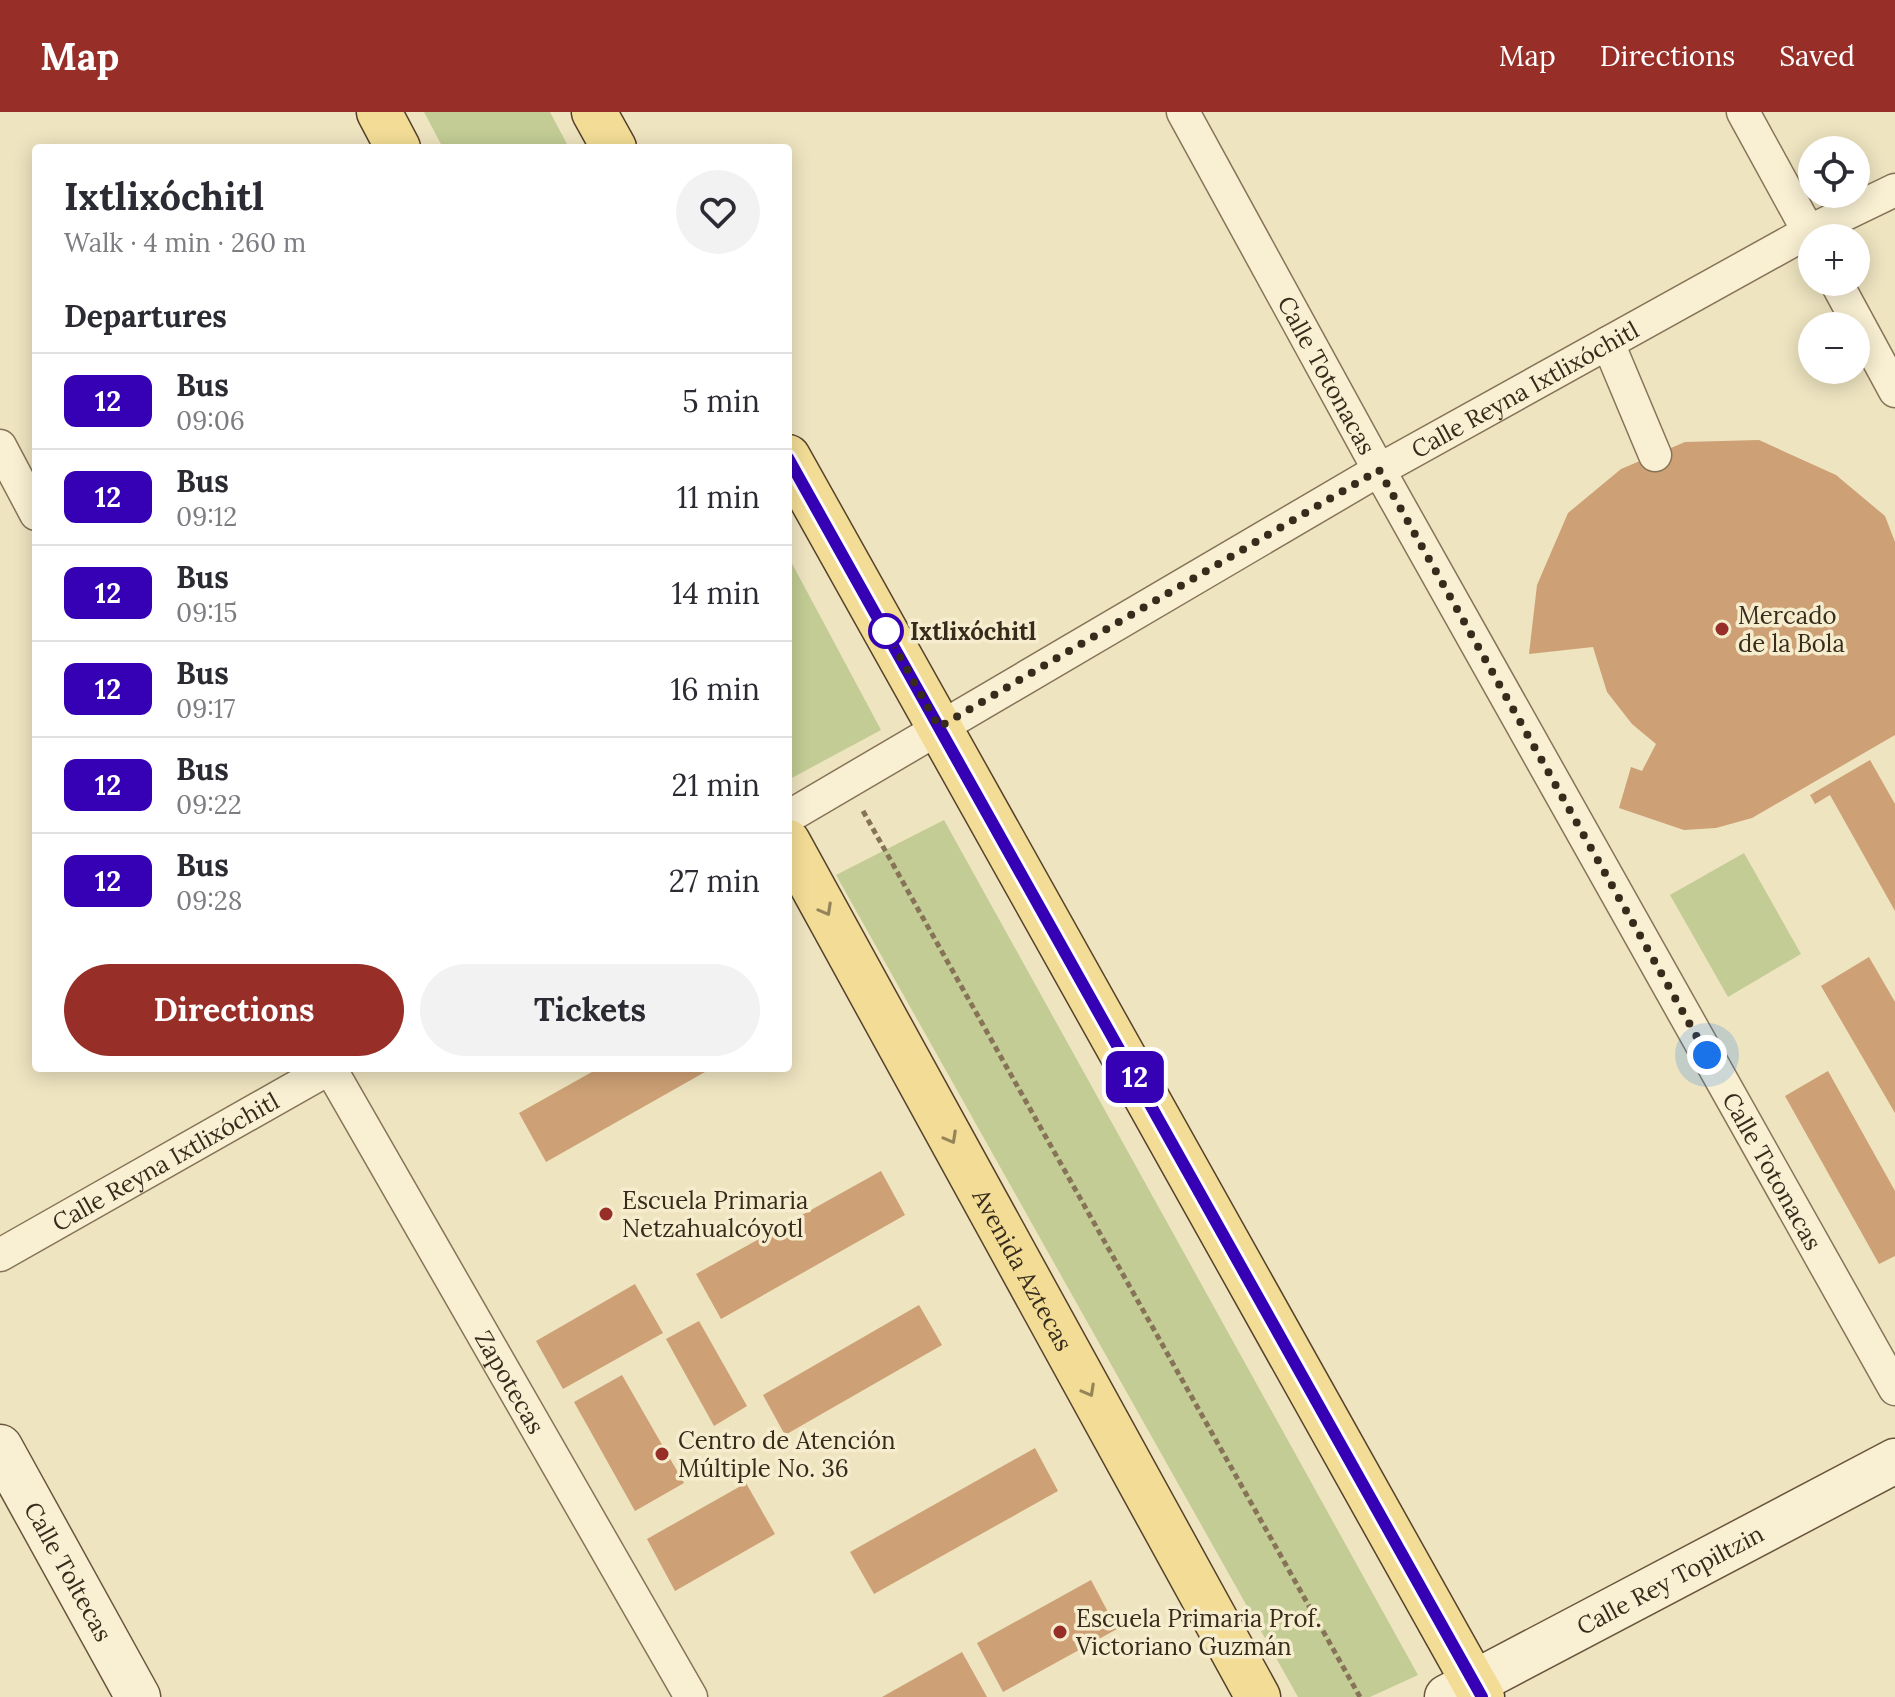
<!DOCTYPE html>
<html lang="en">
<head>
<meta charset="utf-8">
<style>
	:root { --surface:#fff; --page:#f2f2f3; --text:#2b2b33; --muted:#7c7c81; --line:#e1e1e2; --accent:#972e27 }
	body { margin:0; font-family:Lora,serif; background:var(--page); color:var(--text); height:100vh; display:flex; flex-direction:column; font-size:30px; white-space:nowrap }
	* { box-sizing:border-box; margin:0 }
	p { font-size:26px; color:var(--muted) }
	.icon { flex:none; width:44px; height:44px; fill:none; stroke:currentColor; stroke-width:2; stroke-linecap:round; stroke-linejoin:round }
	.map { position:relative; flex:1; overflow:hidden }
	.sheet { position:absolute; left:32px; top:32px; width:760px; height:928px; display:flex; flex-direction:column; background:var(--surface); border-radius:8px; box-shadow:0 4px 20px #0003 }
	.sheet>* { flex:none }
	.badge { padding:0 16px; border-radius:12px; font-size:28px; line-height:52px }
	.tools { position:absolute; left:1798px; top:24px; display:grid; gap:16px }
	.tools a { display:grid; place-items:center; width:72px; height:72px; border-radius:50%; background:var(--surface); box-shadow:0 4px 20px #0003; font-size:40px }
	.you { position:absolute; width:40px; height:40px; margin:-20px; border:6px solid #fff; border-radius:50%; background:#1a73e8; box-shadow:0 0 0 12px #1a73e833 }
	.map>.badge { position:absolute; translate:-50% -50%; box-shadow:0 0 0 4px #fff }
	h2 { padding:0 32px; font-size:30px; line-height:72px }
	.round { display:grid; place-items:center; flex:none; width:84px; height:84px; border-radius:42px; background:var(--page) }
	.headline { display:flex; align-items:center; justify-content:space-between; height:136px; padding:0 32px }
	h1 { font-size:38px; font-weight:700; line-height:60px }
	.primary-button { display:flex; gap:16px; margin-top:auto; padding:16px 32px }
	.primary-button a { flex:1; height:92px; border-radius:48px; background:var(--accent); color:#fff; font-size:32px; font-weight:700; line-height:92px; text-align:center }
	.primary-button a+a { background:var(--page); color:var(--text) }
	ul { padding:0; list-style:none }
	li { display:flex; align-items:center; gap:24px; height:96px; padding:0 32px; border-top:2px solid var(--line) }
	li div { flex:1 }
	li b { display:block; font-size:30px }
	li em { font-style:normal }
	li .badge { min-width:88px; font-weight:700; text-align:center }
	header { display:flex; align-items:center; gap:48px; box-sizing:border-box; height:112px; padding:0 40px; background:var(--accent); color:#fff }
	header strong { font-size:38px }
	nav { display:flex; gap:44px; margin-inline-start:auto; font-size:28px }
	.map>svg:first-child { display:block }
	.green { fill:#c2cc94 }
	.building { fill:#cda075 }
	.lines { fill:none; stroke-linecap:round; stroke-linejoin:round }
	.street-casing { stroke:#877458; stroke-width:35 }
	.secondary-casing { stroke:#69553b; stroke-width:47 }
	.primary-casing { stroke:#55422c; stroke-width:47 }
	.path { stroke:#877458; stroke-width:5; stroke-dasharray:6 4; stroke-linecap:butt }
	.street { stroke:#f9f0d3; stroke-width:32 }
	.secondary { stroke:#f9f0d3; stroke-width:44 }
	.primary { stroke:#f3dd96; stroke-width:44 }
	.oneway { stroke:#958459 }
	.line-casing { stroke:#fff; stroke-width:18 }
	.line { stroke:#3600b5; stroke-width:12 }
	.walk { stroke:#372b1c; stroke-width:8; stroke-dasharray:0 14.4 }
	.poi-dot { fill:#972e27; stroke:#f6edcf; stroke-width:3 }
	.stop-dot { fill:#fff; stroke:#3600b5; stroke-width:4 }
	.labels { text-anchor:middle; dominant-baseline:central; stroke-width:7; stroke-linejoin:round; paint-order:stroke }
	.street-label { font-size:24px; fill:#372b1c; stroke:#f6edcf }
	.poi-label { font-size:24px; fill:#372b1c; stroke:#f6edcf; text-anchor:start }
	.stop-label { font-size:24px; font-weight:bold; fill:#372b1c; stroke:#f6edcf; text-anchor:start }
</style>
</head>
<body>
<header>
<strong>Map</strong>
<nav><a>Map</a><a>Directions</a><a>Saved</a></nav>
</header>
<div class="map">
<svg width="1895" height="1585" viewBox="0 0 1895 1585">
	<rect width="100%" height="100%" fill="#eee4c0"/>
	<!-- green -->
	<g class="green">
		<path d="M424 0H550L569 36H443Z"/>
		<path d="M788 444 881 618 788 668Z"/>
		<path d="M944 708 1418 1563 1370 1585H1298L836 763Z"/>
		<path d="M1744 741 1801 842 1728 885 1670 783Z"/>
	</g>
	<!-- building -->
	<g class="building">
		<path d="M1759 328 1836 363 1885 404 1895 430V623L1752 706 1716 716 1684 718 1619 696 1631 655 1642 659 1656 632 1632 612 1607 580 1593 535 1529 542 1537 473 1568 401 1621 357 1685 330Z"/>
		<path d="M1870 648 1895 692V799L1830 683 1815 692 1810 683Z"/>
		<path d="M1869 845 1895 890V1001L1821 874Z"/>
		<path d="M599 956H712L546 1050 519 1001Z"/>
		<path d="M1828 959 1895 1079V1144L1879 1152 1785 984Z"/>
		<path d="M881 1059 905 1103 721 1207 696 1162Z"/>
		<path d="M635 1172 663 1221 563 1277 536 1229Z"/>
		<path d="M919 1193 942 1233 785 1323 763 1283Z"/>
		<path d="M699 1209 747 1294 714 1314 666 1227Z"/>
		<path d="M622 1263 684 1371 635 1399 574 1290Z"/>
		<path d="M1035 1336 1058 1379 874 1482 850 1440Z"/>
		<path d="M746 1371 775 1422 675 1479 647 1427Z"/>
		<path d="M1091 1468 1117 1517 1003 1580 977 1531Z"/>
		<path d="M962 1540 987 1585H882Z"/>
	</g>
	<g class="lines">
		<!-- street casing -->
		<g class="street-casing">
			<g id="street">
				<path id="s1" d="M1183 0 1379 358 1895 1277"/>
				<path d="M1743 0 1812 126"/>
				<path d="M1836 170 1895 279"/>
				<path d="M1608 231 1655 343"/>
				<path d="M0 334 36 402"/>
				<path id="s2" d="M788 705 1379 358 1808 120 1895 78"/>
				<path id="s3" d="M330 956 691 1585"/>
				<path id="s4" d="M0 1143 330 956"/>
			</g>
		</g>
		<!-- secondary casing -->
		<g class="secondary-casing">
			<g id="secondary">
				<path id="s5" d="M0 1335 138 1585"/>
				<path id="s6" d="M1447 1585 1895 1349"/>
			</g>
		</g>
		<!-- primary casing -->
		<g class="primary-casing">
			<g id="primary">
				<path d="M379 0 398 36"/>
				<path d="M594 0 614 36"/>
				<path d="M788 345 1482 1585"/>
				<path id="s7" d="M788 730 1258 1585"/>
			</g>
		</g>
		<!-- path -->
		<path class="path" d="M863 699 1360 1585"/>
		<!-- street -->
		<use href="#street" class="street"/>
		<!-- secondary -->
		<use href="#secondary" class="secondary"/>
		<!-- primary -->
		<use href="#primary" class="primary"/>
	</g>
	<!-- one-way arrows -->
	<defs><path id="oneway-chevron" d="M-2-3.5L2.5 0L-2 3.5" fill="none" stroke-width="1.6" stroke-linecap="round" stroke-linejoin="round" transform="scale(2)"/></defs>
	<g class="oneway">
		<use href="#oneway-chevron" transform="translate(826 798) rotate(61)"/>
		<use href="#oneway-chevron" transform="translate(951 1026) rotate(61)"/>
		<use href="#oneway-chevron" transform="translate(1089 1279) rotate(61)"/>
	</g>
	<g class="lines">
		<!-- line casing -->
		<g class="line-casing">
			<path id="line" d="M788 346 1482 1585"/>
		</g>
		<!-- line -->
		<use href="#line" class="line"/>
		<!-- walk -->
		<path class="walk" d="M886 519 879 507 939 615 1379 358 1707 943"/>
	</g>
	<!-- markers -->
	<g class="poi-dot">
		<circle cx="1722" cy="517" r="8"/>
		<circle cx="606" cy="1102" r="8"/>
		<circle cx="662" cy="1342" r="8"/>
		<circle cx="1060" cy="1520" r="8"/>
	</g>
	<circle class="stop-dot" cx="886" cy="519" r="16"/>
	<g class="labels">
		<!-- street labels -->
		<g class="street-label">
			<text stroke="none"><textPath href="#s1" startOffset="300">Calle Totonacas</textPath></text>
			<text stroke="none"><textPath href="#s2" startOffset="852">Calle Reyna Ixtlixóchitl</textPath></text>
			<text stroke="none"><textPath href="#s4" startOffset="190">Calle Reyna Ixtlixóchitl</textPath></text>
			<text stroke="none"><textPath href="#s1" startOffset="1212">Calle Totonacas</textPath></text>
			<text stroke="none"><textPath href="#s7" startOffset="488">Avenida Aztecas</textPath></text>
			<text stroke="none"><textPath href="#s3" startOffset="362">Zapotecas</textPath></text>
			<text stroke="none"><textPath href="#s5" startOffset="142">Calle Toltecas</textPath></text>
			<text stroke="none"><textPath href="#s6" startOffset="252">Calle Rey Topiltzin</textPath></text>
		</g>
		<!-- poi labels -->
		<g class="poi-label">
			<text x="1738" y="503">Mercado<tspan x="1738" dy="28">de la Bola</tspan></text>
			<text x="622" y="1088">Escuela Primaria<tspan x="622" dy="28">Netzahualcóyotl</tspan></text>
			<text x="678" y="1328">Centro de Atención<tspan x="678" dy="28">Múltiple No. 36</tspan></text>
			<text x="1076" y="1506">Escuela Primaria Prof.<tspan x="1076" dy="28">Victoriano Guzmán</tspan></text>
		</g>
		<!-- stop labels -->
		<g class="stop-label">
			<text x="910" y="519">Ixtlixóchitl</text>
		</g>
	</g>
</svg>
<div class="tools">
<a><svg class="icon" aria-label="locate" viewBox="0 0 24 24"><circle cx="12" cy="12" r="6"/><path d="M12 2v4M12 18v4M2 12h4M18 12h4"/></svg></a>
<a>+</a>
<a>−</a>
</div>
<div class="you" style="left:1707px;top:943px"></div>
<b class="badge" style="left:1135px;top:965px;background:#3600b5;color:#fff">12</b>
<section class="sheet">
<div class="headline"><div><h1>Ixtlixóchitl</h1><p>Walk · 4 min · 260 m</p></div><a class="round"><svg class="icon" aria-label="heart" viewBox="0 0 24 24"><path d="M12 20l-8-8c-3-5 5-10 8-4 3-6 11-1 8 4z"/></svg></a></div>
<h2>Departures</h2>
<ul>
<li><span class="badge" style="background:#3600b5;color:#fff">12</span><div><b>Bus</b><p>09:06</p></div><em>5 min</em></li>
<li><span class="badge" style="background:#3600b5;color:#fff">12</span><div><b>Bus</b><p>09:12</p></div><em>11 min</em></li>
<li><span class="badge" style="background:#3600b5;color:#fff">12</span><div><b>Bus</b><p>09:15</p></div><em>14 min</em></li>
<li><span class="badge" style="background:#3600b5;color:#fff">12</span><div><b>Bus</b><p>09:17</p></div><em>16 min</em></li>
<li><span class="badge" style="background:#3600b5;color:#fff">12</span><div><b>Bus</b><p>09:22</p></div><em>21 min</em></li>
<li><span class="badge" style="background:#3600b5;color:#fff">12</span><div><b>Bus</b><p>09:28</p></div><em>27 min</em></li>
</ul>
<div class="primary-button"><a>Directions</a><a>Tickets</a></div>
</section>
</div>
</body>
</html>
